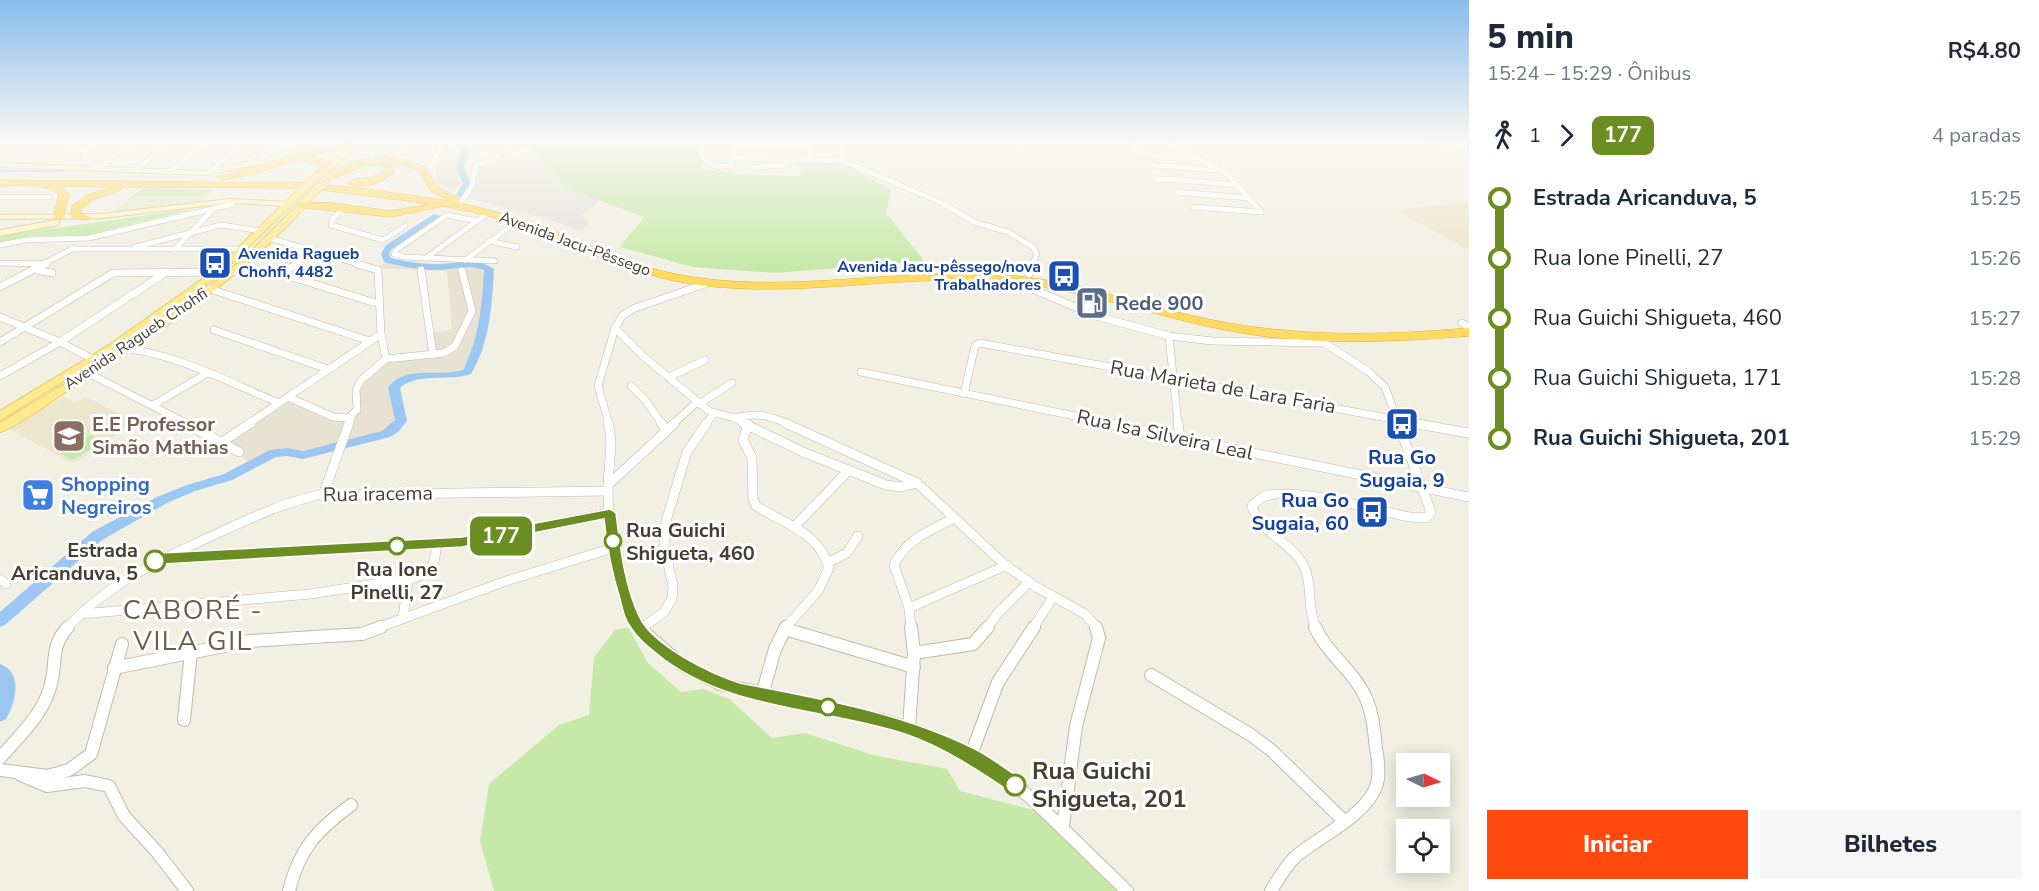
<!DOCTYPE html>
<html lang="pt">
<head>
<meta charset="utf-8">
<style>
	:root { --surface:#fff; --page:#f6f6f7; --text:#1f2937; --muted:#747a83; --accent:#ff490e }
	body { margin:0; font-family:"Nunito Sans",sans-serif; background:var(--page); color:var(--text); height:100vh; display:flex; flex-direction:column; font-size:22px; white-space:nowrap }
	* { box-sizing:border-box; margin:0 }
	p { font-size:20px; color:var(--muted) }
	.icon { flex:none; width:33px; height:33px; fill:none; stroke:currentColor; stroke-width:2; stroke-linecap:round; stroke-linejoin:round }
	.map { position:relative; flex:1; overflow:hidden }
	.details { display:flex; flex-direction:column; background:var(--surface); width:570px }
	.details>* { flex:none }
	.badge { padding:0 12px; border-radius:9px; font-size:21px; line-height:39px }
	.needle { width:39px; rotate:95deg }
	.fabs { position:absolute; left:1396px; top:753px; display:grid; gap:12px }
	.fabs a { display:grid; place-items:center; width:54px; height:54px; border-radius:0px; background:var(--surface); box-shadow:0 3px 15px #0003; font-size:30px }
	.map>.badge { position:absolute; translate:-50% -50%; box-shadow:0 0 0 3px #fff }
	.legs { display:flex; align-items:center; gap:9px; height:66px; padding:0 18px; font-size:20px }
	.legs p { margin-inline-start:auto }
	.summary { display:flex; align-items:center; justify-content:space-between; height:102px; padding:0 18px }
	h1 { font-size:33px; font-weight:800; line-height:45px }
	.cta { display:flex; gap:12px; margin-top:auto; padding:12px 18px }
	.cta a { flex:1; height:69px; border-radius:0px; background:var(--accent); color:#fff; font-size:24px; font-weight:800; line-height:69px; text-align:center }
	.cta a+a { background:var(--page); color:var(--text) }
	ul { padding:0 18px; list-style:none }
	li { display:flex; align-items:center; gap:21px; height:60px; font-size:22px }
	li i { display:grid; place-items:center; width:9px; height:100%; margin:0 8px; background:currentColor }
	li i::after { content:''; width:15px; height:15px; margin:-8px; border:4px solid; border-radius:50%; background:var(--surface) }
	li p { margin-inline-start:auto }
	li:first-child i { background:linear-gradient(#0000 50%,currentColor 0) }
	li:last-child i { background:linear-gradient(currentColor 50%,#0000 0) }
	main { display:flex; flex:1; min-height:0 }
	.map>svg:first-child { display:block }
	.residential { fill:#e7e2d1 }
	.education { fill:#ece6cc }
	.green { fill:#c6e9a9 }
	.parking { fill:#e3e1dc }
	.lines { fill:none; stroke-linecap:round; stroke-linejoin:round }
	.stream { stroke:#9cc7f3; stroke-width:1.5 }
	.river { fill:#9cc7f3; fill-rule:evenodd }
	.street-far3-casing { stroke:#c1bba8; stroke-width:6 }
	.street-far2-casing { stroke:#c1bba8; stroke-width:8 }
	.street-far1-casing { stroke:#c1bba8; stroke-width:10 }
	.street-casing { stroke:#c1bba8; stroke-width:14 }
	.secondary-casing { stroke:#d4c990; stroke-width:2 }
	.primary-casing { stroke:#e8cb5b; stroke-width:2 }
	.highway-casing { stroke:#e4b22c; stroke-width:1 }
	.street-far3 { stroke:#fff; stroke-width:5 }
	.street-far2 { stroke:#fff; stroke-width:7 }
	.street-far1 { stroke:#fff; stroke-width:9 }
	.street { stroke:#fff; stroke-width:12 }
	.secondary { fill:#fff6c1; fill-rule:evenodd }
	.primary { fill:#ffea90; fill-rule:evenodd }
	.highway { fill:#ffda62; fill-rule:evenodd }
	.primary-bridge-casing { stroke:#e8cb5b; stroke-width:9; stroke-linecap:butt }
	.primary-bridge { stroke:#ffea90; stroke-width:8 }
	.line-1 { fill:#6b8e23; stroke:#fff; stroke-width:1.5 }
	.stop-1-dot { fill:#fff; stroke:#6b8e23; stroke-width:3 }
	.labels { text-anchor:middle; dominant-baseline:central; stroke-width:6; stroke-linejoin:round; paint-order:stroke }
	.far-street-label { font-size:16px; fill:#443f33; stroke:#fff }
	.far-transit-label { font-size:16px; font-weight:bold; fill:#164399; stroke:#fff; text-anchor:start }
	.service-label { font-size:20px; font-weight:bold; fill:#4e5e75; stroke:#fff; text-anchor:start }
	.street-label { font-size:20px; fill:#443f33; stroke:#fff }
	.education-label { font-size:20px; font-weight:bold; fill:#785e54; stroke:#fff; text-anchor:start }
	.transit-label { font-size:20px; font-weight:bold; fill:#164399; stroke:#fff }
	.shop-label { font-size:20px; font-weight:bold; fill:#366cbe; stroke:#fff; text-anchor:start }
	.stop-label { font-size:20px; font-weight:bold; fill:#443f33; stroke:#fff; text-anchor:start }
	.near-stop-label { font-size:24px; font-weight:bold; fill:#443f33; stroke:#fff; text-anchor:start }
	.near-quarter-label { font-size:27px; letter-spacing:1.5px; fill:#685f4a; stroke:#fff }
</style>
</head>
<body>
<main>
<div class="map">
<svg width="1469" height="891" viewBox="0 0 1469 891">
	<rect width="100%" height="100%" fill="#f2efe3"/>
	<!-- residential -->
	<g class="residential">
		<path d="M447 142H480L464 148 460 167 461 184 453 191 437 183 435 172Z"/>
		<path d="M385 262 436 268 481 267 488 291 487 314 479 346 467 372 457 375 419 376 396 384 394 388 401 421 386 434 303 455 281 451 252 464 221 443 286 401 339 421 355 418 360 405 359 388 364 378 386 361 433 358 429 334 452 329 447 271 379 268Z"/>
	</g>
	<!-- education -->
	<g class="education">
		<path d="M207 195 200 203 111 213 132 196Z"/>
		<path d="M1469 202V250L1396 210Z"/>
		<path d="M64 397 75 402 86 397 135 422 78 461 70 462 8 428 46 404 50 405Z"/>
	</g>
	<!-- green -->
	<g class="green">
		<path d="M508 142H704L699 150 702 159V169L747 175 799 176 804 169 792 161 833 162 853 169 891 190 886 213 924 261 775 273 693 267 620 247 644 217 563 187 554 173 531 149Z"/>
		<path d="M144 188 213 190 207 195 132 196Z"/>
		<path d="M198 208 87 235 31 236 0 243V236Z"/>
		<path d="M91 435 104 441 73 460 60 453Z"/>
		<path d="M628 627 648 663 681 692 703 689 729 699 772 738 805 733 873 755 947 769 960 791 1037 811 1118 891H494L480 841 489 784 559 725 589 715 594 657 615 630Z"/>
	</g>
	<!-- parking -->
	<path class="parking" d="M539 157 554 173 563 187 600 200 582 215 590 223 581 231 551 220 468 198 481 163Z"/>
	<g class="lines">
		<!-- stream -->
		<path class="stream" d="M0 171H66"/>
		<!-- river -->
		<g class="river">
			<path d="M464 142H472L464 167 471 184 463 197H460L456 195 463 184 456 167Z"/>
			<path d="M434 214 441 216 392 249 389 254 391 258C405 261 419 264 433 264 452 265 477 256 494 269 492 305 490 342 471 374 447 382 417 372 400 388L407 421 398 432 390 437 303 459 287 456 276 457 232 480 195 491 167 503 102 540 5 625 0 627V612L92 532 157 497 187 485 224 474 270 450 287 448 303 451 382 431 395 420 388 387C408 364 437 378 463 370 479 339 482 305 484 270 469 264 452 270 436 270 419 270 401 266 384 262L381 254 386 245Z"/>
			<path d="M0 664C24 673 15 703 6 719L0 722Z"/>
		</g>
		<!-- street-far3 casing -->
		<g class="street-far3-casing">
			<g id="street-far3">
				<path d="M95 142 83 153 87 161 99 168 133 142"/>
				<path d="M841 142 843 161"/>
				<path d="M1130 142H1135"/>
				<path d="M1169 142 1228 175 1261 212"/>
				<path d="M1420 142 1469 145"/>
				<path d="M704 143 702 156C709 167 720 169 732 164L736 142"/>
				<path d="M736 145 809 147 811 159"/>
				<path d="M468 147 472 142"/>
				<path d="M64 148 84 150"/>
				<path d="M1132 150 1166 158H1198"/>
				<path d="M398 154 414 142"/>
				<path d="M733 158 843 161 942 203 974 222 1008 232 1033 247 1037 254 1032 265"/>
				<path d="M262 161 279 142"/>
				<path d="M1153 165 1217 170"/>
				<path d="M431 166 443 142"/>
				<path d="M754 167 787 165V159"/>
				<path d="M136 170 169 142"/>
				<path d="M169 172 206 142"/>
				<path d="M210 172 243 142"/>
				<path d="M1156 180 1170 179 1238 185"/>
				<path d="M1175 192 1250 198"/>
				<path d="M0 197H49"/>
				<path d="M461 202 472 186 476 164 494 160 498 156"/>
				<path d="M344 207 332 220 331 225 383 240 405 226"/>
				<path d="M1193 207 1261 212"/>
				<path d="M476 221 447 215 396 250 394 254 404 257 495 261"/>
				<path d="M269 238 362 265"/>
				<path d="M489 241 517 247"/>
				<path d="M0 245 26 240 89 238 233 204"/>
				<path d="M135 247 221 225 261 231"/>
				<path d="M71 249H244"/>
				<path d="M175 249 214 208"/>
				<path d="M426 258 488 213"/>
				<path d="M465 260 518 221"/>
				<path d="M0 263 46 264"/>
				<path d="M41 265 74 248"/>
				<path d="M294 265 314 251"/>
			</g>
		</g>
		<!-- street-far2 casing -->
		<g class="street-far2-casing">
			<g id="street-far2">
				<path d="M43 264H46"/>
				<path d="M296 264 282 274 379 304"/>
				<path d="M357 264 378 270 381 334 386 359"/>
				<path d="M36 270 52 273"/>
				<path d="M421 270 433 355"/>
				<path d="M1029 274 1033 264"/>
				<path d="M997 280 1035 290 1096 316 1169 336 1212 341 1322 343"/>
				<path d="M0 287 44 264"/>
				<path d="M210 289 370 341"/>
				<path d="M0 317 60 342 93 359"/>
				<path d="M1462 323 1469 327"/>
				<path d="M615 328 643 356 709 411 734 418"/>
				<path d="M214 330 328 369"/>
				<path d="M1169 336 1178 424"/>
				<path d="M1317 338 1369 372 1385 387 1399 424"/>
				<path d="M0 342 113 273 233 272"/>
				<path d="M113 347C171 351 226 381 279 403"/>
				<path d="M861 372 1114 424"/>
				<path d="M88 373 188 424"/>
				<path d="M0 376 60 342 165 273"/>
				<path d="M669 377 705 360"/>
				<path d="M631 386 646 401 662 424"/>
				<path d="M964 394 975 346 980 343 1420 424"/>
				<path d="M288 397 333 417 348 418 357 410 356 390 361 380 386 359 444 353 455 346 472 311 462 271"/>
				<path d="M699 404 732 383"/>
				<path d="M153 405 206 374"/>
				<path d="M734 418 746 424"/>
				<path d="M734 418C758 413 766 414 788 424"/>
				<path d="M248 424 381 334"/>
				<path d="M348 424 352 416"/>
				<path d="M609 424 598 386 615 328 623 315 635 308 708 283"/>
				<path d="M673 424 697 402"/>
				<path d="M706 424 714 413"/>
			</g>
		</g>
		<!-- street-far1 casing -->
		<g class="street-far1-casing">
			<g id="street-far1">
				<path d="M185 423 239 452"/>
				<path d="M608 423C614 442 608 468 608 488 608 534 617 588 639 628"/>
				<path d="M661 423 666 430"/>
				<path d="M743 423 803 452 886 485 901 487 917 483 785 423"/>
				<path d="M1107 423 1469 497"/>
				<path d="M1178 423 1180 438"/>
				<path d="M1412 423 1469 433"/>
				<path d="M748 424 743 440 752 458 753 498 756 506C785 524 819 532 829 568L818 591 785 628"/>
				<path d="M222 442 251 423"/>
				<path d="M917 483 1005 565 1038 588 1085 614 1097 628"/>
				<path d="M608 485 675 423"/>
				<path d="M323 495 349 423"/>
				<path d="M795 526 849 470"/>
				<path d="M167 558 462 542 610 513"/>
				<path d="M829 562 847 553 858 536"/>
				<path d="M0 579 6 584"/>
				<path d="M909 608 1007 565"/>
				<path d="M81 614 310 594 414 578 430 570 434 562 437 544"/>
				<path d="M403 618 408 579"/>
				<path d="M67 628C107 584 161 559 214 535 249 519 280 504 318 495L608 491"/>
				<path d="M377 628 506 581 613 548"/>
				<path d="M642 628 664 612 672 599 673 586 664 546 666 521 687 452 707 423"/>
				<path d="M911 628 909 608 894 565C905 540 931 530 954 518"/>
				<path d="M987 628 998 613 1029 582"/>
				<path d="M1033 628 1053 597"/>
				<path d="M1316 628C1306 607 1314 581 1301 561 1287 540 1259 532 1252 506 1255 503 1259 499 1263 497 1291 485 1378 511 1410 517L1426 518 1431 512 1398 423"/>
			</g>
		</g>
		<!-- street casing -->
		<g class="street-casing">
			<g id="street">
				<path d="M638 627 681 664 720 684 882 720 909 728 971 755 998 772 1031 798 1127 891"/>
				<path d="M785 629 914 667"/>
				<path d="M640 630 644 627"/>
				<path d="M914 653 973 644 988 627"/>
				<path d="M114 668 249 641 362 634 381 627"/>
				<path d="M1151 675 1251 735 1271 750 1344 821"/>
				<path d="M762 695 775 649 786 627"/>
				<path d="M184 720 191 651"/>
				<path d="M909 728 914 653 911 627"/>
				<path d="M971 755 998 682 1034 627"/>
				<path d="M0 758C19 736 44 714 51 684 57 660 50 647 68 627"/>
				<path d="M0 770 48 776 69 770 91 754 122 644"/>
				<path d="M21 775 47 786 85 781 109 786 124 816 157 852 187 891"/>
				<path d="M1063 826 1076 726 1099 638 1096 627"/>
				<path d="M289 891C299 849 317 830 351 805"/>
				<path d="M1271 891C1278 879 1285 867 1295 857 1319 836 1367 816 1377 784 1380 773 1378 759 1376 748 1374 731 1373 714 1366 698 1354 671 1327 654 1315 627"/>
			</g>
		</g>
		<!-- secondary casing -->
		<g class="secondary-casing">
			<g id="secondary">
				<path d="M312 142H320L311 150 278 160 205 175 0 167V163L205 171 273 156 305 146Z"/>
				<path d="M229 199 288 202 292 204 288 206 229 203 102 218 0 219V215L102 214Z"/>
				<path d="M56 220 59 221V225L0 236V230Z"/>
			</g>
		</g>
		<!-- primary casing -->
		<g class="primary-casing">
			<g id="primary">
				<path d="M358 142H366L319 179H313V175Z"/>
				<path d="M303 185 310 187 221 274 117 349 0 420V411L109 345 215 270Z"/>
				<path d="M312 189 319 191C249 274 158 334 66 392 50 402 17 427 0 432V423C79 375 161 329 231 269 260 244 286 216 312 189Z"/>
			</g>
		</g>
		<!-- highway casing -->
		<g class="highway-casing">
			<g id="highway">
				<path d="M357 142 363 144 307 157C316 157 324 158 331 164L324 175 316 173 321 165 297 160 257 173 222 180 217 177 319 147Z"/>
				<path d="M379 154 424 166 438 187 460 199 459 203C488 209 516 217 544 227 587 243 629 265 675 274 784 296 895 267 1005 275 1073 280 1140 305 1207 319 1294 337 1380 336 1469 328V336C1391 342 1313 346 1236 332 1159 318 1085 290 1007 282 896 272 785 303 675 281 627 271 583 250 538 232 510 221 482 214 453 208L444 206 391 217 297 207V203L301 202 332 203 391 211 431 204 306 188 122 187 121 190 94 199 81 209 80 213 91 217 86 220 71 217 72 206 88 195 112 187 59 186 69 195 63 218 58 221 53 218 59 195C45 182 18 186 0 186V180L306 183 374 190 449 201 431 191 418 170 385 161 394 167 393 173C383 183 358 191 346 183 357 176 372 180 384 172V168C361 156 337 186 324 177 338 166 362 156 380 160L374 157Z"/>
			</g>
		</g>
		<!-- street-far3 -->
		<use href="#street-far3" class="street-far3"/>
		<!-- street-far2 -->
		<use href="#street-far2" class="street-far2"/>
		<!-- street-far1 -->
		<use href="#street-far1" class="street-far1"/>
		<!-- street -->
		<use href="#street" class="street"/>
		<!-- secondary -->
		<use href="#secondary" class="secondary"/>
		<!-- primary -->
		<use href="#primary" class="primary"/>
		<!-- highway -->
		<use href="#highway" class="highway"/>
		<!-- primary-bridge casing -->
		<g class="primary-bridge-casing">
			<g id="primary-bridge">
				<path d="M306 187 316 177"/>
				<path d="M315 191 329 177"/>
			</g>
		</g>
		<!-- primary-bridge -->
		<use href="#primary-bridge" class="primary-bridge"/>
	</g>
	<!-- sky -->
	<linearGradient id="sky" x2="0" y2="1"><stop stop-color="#89bcec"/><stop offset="0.53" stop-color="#f9f8f2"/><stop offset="1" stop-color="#f9f8f2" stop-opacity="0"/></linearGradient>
	<rect width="1469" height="266" fill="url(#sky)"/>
	<!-- line-1 -->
	<path class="line-1" d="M610 509 616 513C620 546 625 588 640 618 654 646 711 674 740 683 821 699 901 712 975 749 991 757 1006 769 1021 779L1023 785 1021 791 1015 793 1009 791C976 769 943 747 905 734 822 707 727 711 657 654 646 645 636 637 629 625 624 618 622 607 620 599 611 570 607 549 604 519L462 547 163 564 155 567 148 561 150 558 161 553 462 537Z"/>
	<!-- icons -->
	<defs>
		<g id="bus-square" transform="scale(1.725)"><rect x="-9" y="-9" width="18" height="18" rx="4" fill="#1a4fb4" stroke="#fff"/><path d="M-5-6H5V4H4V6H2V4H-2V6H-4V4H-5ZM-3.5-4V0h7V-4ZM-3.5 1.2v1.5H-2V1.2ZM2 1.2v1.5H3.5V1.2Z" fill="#fff"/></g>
		<g id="fuel-square" transform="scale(1.725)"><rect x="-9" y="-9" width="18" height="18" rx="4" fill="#5c6f8a" stroke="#fff"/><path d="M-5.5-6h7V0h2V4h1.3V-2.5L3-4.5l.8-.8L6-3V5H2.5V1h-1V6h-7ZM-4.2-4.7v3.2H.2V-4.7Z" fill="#fff"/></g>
		<g id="school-square" transform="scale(1.725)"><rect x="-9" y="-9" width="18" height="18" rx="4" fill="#8d6e63" stroke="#fff"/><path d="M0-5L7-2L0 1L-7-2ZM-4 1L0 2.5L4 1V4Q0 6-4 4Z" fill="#fff"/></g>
		<g id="supermarket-square" transform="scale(1.725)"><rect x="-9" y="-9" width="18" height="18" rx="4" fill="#3f7fe0" stroke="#fff"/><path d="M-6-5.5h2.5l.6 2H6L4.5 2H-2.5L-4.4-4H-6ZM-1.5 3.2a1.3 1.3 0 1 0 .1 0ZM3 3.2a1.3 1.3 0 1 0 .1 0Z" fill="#fff"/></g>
	</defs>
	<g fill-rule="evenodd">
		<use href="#bus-square" x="215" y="263"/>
		<use href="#bus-square" x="1064" y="276"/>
		<use href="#fuel-square" x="1092" y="303"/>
		<use href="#bus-square" x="1402" y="424"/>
		<use href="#school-square" x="69" y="436"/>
		<use href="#supermarket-square" x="38" y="495"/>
		<use href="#bus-square" x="1372" y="512"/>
	</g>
	<!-- markers -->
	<g class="stop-1-dot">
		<circle cx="613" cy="541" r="8"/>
		<circle cx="397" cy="546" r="8"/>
		<circle cx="155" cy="561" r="10"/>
		<circle cx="828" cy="707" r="8"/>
		<circle cx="1015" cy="785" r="10"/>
	</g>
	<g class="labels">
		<!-- far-street labels -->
		<g class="far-street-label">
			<text transform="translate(575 244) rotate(20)">Avenida Jacu-Pêssego</text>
			<text transform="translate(136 339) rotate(-34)">Avenida Ragueb Chohfi</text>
		</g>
		<!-- far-transit labels -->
		<g class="far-transit-label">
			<text x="238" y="254">Avenida Ragueb<tspan x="238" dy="18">Chohfi, 4482</tspan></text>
			<text x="1041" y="267" text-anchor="end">Avenida Jacu-pêssego/nova<tspan x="1041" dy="18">Trabalhadores</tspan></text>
		</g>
		<!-- service labels -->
		<g class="service-label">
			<text x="1115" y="303">Rede 900</text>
		</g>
		<!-- street labels -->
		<g class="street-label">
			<text transform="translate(1223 387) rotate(10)">Rua Marieta de Lara Faria</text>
			<text transform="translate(1165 435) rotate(12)">Rua Isa Silveira Leal</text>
			<text transform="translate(378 494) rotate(-1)">Rua iracema</text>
		</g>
		<!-- education labels -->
		<g class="education-label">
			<text x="92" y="424">E.E Professor<tspan x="92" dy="23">Simão Mathias</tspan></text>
		</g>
		<!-- transit labels -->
		<g class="transit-label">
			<text x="1402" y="457">Rua Go<tspan x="1402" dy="23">Sugaia, 9</tspan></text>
			<text x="1349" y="500" text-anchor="end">Rua Go<tspan x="1349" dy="23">Sugaia, 60</tspan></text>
		</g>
		<!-- shop labels -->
		<g class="shop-label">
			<text x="61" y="484">Shopping<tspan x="61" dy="23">Negreiros</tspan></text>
		</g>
		<!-- stop labels -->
		<g class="stop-label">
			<text x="626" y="530">Rua Guichi<tspan x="626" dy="23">Shigueta, 460</tspan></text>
			<text x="138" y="550" text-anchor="end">Estrada<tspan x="138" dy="23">Aricanduva, 5</tspan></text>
			<text x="397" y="569" text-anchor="middle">Rua Ione<tspan x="397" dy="23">Pinelli, 27</tspan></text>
		</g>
		<!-- near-stop labels -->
		<g class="near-stop-label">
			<text x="1032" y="771">Rua Guichi<tspan x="1032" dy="28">Shigueta, 201</tspan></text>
		</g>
		<!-- near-quarter labels -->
		<g class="near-quarter-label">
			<text x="193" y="610">CABORÉ -<tspan x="193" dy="31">VILA GIL</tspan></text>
		</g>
	</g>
</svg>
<div class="fabs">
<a><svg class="needle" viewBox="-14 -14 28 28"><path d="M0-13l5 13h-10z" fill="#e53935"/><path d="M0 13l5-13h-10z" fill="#747a83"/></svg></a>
<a><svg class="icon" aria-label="locate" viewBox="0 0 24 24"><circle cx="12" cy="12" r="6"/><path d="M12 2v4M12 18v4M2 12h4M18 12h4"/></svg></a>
</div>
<b class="badge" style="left:501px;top:536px;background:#6b8e23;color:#fff">177</b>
</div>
<section class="details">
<div class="summary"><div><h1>5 min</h1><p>15:24 – 15:29 · Ônibus</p></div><b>R$4.80</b></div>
<div class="legs"><svg class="icon" aria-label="walk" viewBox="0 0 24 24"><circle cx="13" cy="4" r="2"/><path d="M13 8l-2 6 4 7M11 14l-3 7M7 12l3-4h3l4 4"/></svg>1<svg class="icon" aria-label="forward" viewBox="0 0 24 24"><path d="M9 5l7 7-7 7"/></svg><b class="badge" style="background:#6b8e23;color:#fff">177</b><p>4 paradas</p></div>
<ul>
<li><i style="color:#6b8e23"></i><b>Estrada Aricanduva, 5</b><p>15:25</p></li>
<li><i style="color:#6b8e23"></i><span>Rua Ione Pinelli, 27</span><p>15:26</p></li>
<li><i style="color:#6b8e23"></i><span>Rua Guichi Shigueta, 460</span><p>15:27</p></li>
<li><i style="color:#6b8e23"></i><span>Rua Guichi Shigueta, 171</span><p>15:28</p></li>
<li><i style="color:#6b8e23"></i><b>Rua Guichi Shigueta, 201</b><p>15:29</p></li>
</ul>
<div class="cta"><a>Iniciar</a><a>Bilhetes</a></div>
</section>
</main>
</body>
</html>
